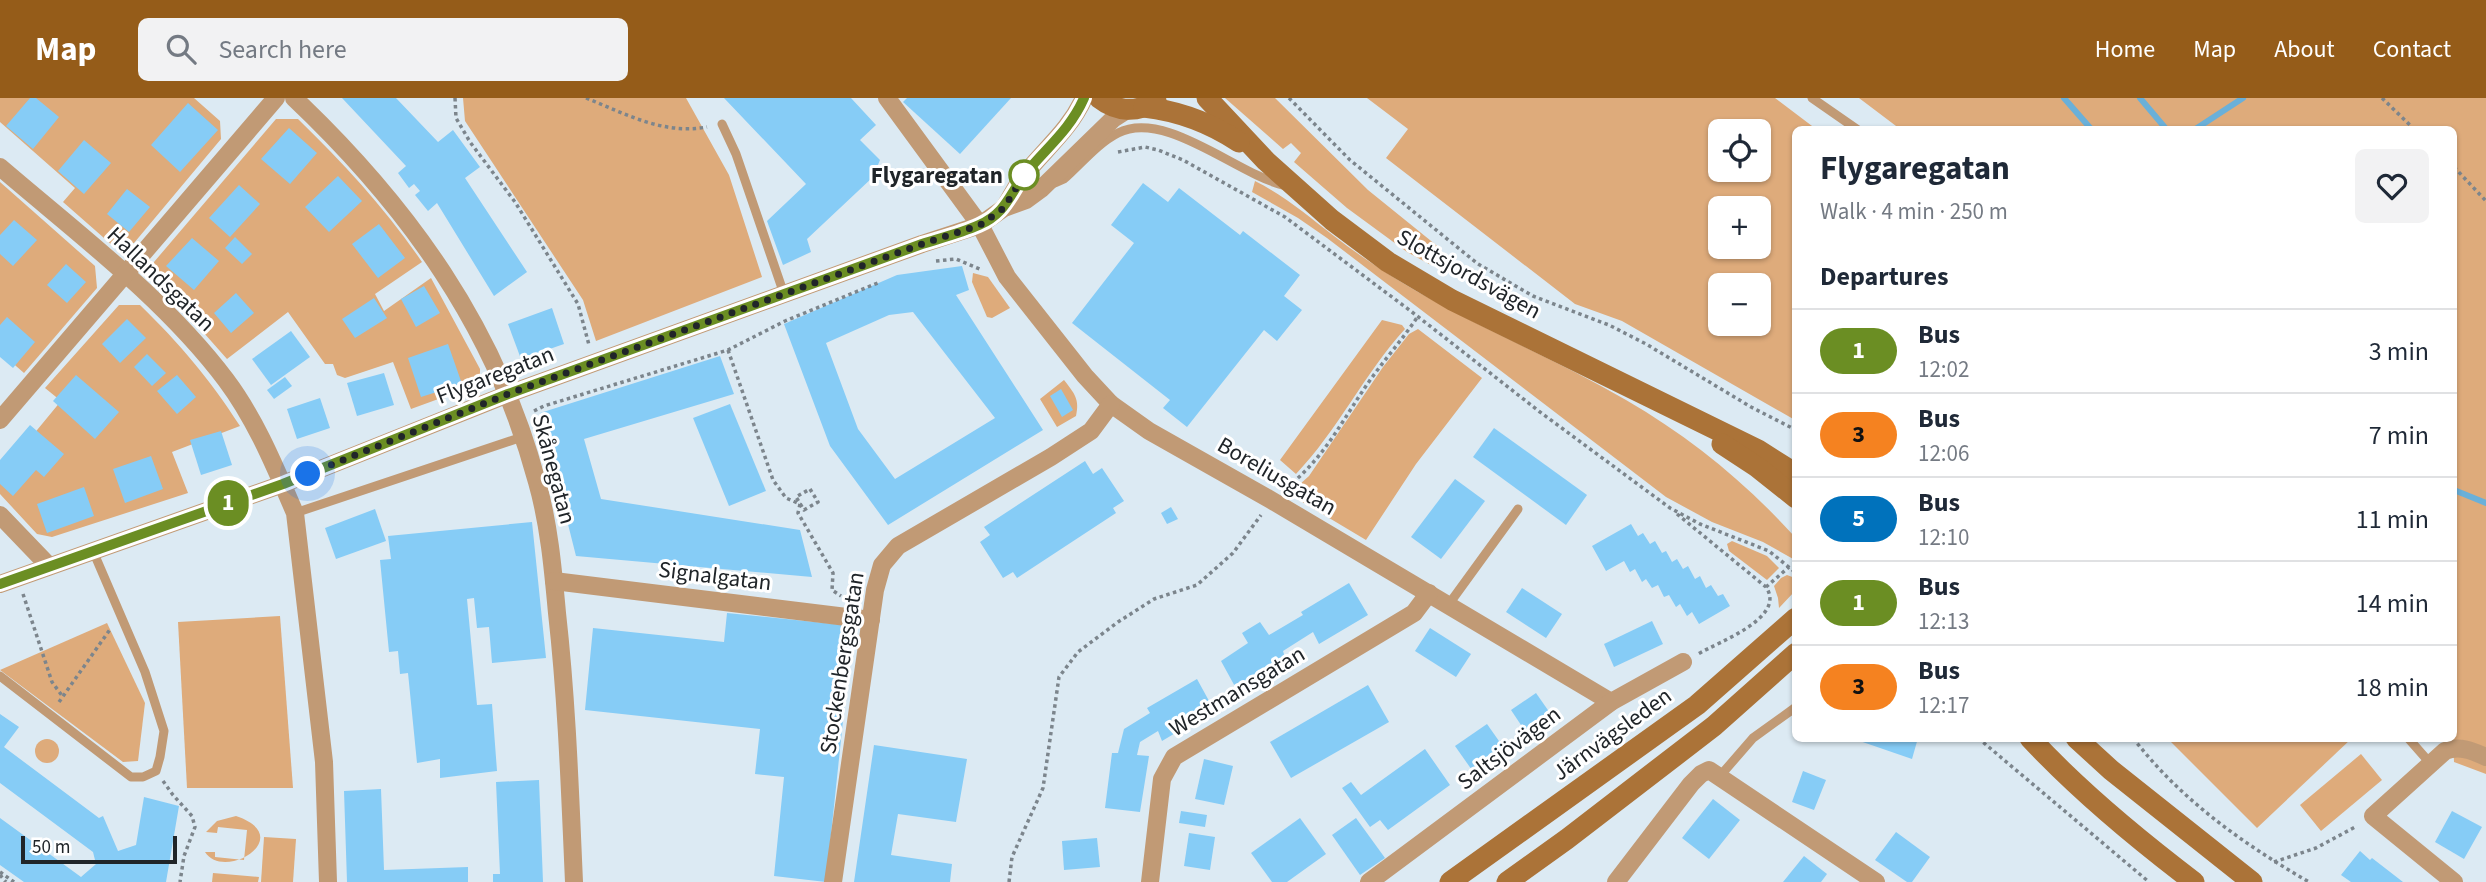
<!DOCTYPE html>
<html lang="en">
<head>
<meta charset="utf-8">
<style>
	:root { --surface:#fff; --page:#f2f2f3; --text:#1f2937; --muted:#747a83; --line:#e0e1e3; --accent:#955c19 }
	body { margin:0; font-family:"Source Sans 3",sans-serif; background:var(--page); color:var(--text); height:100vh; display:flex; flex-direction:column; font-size:26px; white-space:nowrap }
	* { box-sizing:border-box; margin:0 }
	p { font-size:23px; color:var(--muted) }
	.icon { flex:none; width:38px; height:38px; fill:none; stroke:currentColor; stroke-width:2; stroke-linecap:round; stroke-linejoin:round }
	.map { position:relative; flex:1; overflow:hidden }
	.sheet { position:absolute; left:1792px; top:28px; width:665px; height:616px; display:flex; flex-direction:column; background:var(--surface); border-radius:10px; box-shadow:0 2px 5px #0004 }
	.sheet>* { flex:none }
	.badge { padding:0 14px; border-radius:23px; font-size:24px; line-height:46px }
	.buttons { position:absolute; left:1708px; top:21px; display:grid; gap:14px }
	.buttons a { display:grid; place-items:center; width:63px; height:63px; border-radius:10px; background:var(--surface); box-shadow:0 2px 5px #0004; font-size:35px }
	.scale { position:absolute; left:21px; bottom:18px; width:156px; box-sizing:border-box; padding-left:7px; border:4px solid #202529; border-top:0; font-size:19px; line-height:24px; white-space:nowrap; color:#202529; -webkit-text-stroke:5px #fff; paint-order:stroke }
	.you { position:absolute; width:35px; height:35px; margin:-18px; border:5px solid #fff; border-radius:50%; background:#1a73e8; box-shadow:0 0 0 10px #1a73e833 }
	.map>.badge { position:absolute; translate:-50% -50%; box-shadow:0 0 0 4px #fff }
	h2 { padding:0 28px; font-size:26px; line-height:63px }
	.round { display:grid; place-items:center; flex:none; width:74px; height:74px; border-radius:10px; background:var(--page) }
	.headline { display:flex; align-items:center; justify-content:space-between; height:119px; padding:0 28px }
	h1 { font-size:33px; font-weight:700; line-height:52px }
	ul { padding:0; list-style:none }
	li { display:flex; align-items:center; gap:21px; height:84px; padding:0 28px; border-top:2px solid var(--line) }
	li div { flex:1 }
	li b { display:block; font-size:26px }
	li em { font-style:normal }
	li .badge { min-width:77px; font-weight:700; text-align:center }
	header { display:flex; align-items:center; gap:42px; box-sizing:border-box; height:98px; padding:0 35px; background:var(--accent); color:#fff }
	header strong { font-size:33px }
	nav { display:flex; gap:38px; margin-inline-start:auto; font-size:24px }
	.search { width:490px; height:63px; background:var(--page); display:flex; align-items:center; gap:18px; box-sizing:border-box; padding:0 24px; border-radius:10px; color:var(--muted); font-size:26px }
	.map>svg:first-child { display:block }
	.green { fill:#deab7b; fill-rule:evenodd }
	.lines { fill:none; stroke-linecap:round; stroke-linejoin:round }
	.stream { stroke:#6ab0d9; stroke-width:6 }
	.building { fill:#86ccf6; fill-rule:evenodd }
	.path { stroke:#7c858c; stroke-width:3.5; stroke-dasharray:3.5 3.5; stroke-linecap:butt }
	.lane { stroke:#c19a75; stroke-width:9 }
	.street { stroke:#c19a75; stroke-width:18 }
	.secondary { stroke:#ab7338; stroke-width:21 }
	.line-casing { stroke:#fff; stroke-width:16 }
	.line { stroke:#6b8e23; stroke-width:10 }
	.walk { stroke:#202529; stroke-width:7; stroke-dasharray:0 12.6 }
	.stop-dot { fill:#fff; stroke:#6b8e23; stroke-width:3.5 }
	.labels { text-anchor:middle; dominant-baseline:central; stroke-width:6; stroke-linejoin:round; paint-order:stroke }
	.stop-label { font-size:23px; font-weight:bold; fill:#202529; stroke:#fff; text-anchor:end }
	.street-label { font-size:23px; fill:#202529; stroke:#fff }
</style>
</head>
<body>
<header>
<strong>Map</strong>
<div class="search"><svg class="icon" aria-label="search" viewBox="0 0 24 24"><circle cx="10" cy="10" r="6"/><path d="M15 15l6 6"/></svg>Search here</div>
<nav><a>Home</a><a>Map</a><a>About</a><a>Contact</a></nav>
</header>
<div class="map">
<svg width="2486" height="784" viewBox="0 0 2486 784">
	<rect width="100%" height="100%" fill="#dceaf3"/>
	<!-- green -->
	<g class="green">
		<path d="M0 0H194L220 23 221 41 134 145 112 147 63 104 75 90 0 24Z"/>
		<path d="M463 0H686L729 77 762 179 596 243 583 202 465 23Z"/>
		<path d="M1225 0H1275L1368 92 1441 151 1431 167 1407 154 1347 110 1294 64 1301 55 1291 45 1283 51Z"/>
		<path d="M1367 0H1775L1816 31 1796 32 1795 322 1622 223 1575 206 1386 60 1408 31ZM1759 33V72H1720V33ZM1720 110H1759V149H1720ZM1720 187H1759V226H1720Z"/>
		<path d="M1859 0H2486V676L2454 664 2453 641 2454 32 1900 31Z"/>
		<path d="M276 21H298C344 66 386 111 422 164L375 196 384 213 431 180 480 271V280L474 288 411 311 393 264 345 280 337 277 333 266H325L288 214 227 261 188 217 155 186 154 164Z"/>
		<path d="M1255 83C1285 98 1308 118 1334 138 1361 159 1389 177 1418 194 1486 233 1559 263 1626 302 1690 339 1746 385 1795 439V462L1763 444 1712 424 1666 399 1327 140 1298 120 1252 94Z"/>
		<path d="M0 84 95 168 97 190 24 275 0 254Z"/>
		<path d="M973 175 988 179 1010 210 992 220 987 219 972 184Z"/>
		<path d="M119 207H140C180 246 209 280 240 328L172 354 188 395 52 439 37 436 0 396V377L61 303 45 290Z"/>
		<path d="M1382 222 1402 227 1405 231C1364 276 1338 332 1296 376L1280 362Z"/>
		<path d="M1418 231 1482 280 1416 366 1366 442 1289 396 1309 378 1383 269 1409 236Z"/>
		<path d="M1064 282C1074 295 1080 301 1076 318L1057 329 1040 301Z"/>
		<path d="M1732 443 1767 458 1779 470 1767 482 1729 453 1727 446Z"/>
		<path d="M1787 477 1795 480V493L1779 510 1778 500 1774 488 1781 480Z"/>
		<path d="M280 518 293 690H187L178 524Z"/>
		<path d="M107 525 145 605 138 663 123 664 0 572Z"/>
		<path d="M2168 641H2351L2257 730Z"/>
		<circle cx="47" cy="653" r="12"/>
		<path d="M2361 656 2382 682 2321 733 2300 707Z"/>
		<path d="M236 718C298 739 224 784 205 754H215V759L244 762 247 732 218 729 217 735 206 734 217 723Z"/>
		<path d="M264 739 296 741 293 784H261Z"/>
		<path d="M213 775 259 779 258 784H212Z"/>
	</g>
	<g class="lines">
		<!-- stream -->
		<g class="stream">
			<path d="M2064 0 2092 32"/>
			<path d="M2140 0 2167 32"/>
			<path d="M2194 32 2243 0"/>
			<path d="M2454 392 2486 405"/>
		</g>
	</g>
	<!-- building -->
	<g class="building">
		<path d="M30 0H36L59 19 33 51 6 28Z"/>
		<path d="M342 0H396L438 44 453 32 480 69 465 80 527 174 494 198 437 105 428 113 415 97 420 93 414 86 409 90 398 75 406 68Z"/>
		<path d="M724 0H851L876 27 860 42 880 62 873 79 807 141 811 154 783 167 767 123 806 86Z"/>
		<path d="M907 0H1011L960 56 903 4Z"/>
		<path d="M188 5 218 32 180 74 151 47Z"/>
		<path d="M289 30 317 55 290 86 261 61Z"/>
		<path d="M84 42 111 65 84 96 58 73Z"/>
		<path d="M338 78 362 103 329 134 305 109Z"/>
		<path d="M1143 85 1168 104 1179 90 1240 137 1243 133 1300 177 1284 198 1302 212 1277 243 1264 232 1187 329 1163 310 1170 302 1072 225 1134 145 1111 127Z"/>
		<path d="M239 87 260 106 230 139 209 120Z"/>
		<path d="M127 91 150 109 129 134 107 116Z"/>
		<path d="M14 122 37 142 13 168 0 156V137Z"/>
		<path d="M379 126 405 160 378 180 352 146Z"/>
		<path d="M235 139 252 156 242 166 225 150Z"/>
		<path d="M192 140 219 163 194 192 166 168Z"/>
		<path d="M66 166 86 184 67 205 47 187Z"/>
		<path d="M962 168 969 192 956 197 1043 332 888 427 830 348 784 226 897 177ZM913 214 995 320 895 381 858 331 826 245 889 217Z"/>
		<path d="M424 188 440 215 416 229 401 201Z"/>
		<path d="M236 195 254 215 231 235 214 215Z"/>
		<path d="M374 200 387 220 355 240 342 221Z"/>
		<path d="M552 210 564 246 521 261 508 226Z"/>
		<path d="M7 219 35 244 13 270 0 259V227Z"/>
		<path d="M127 221 146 240 120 265 102 246Z"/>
		<path d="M291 233 310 259 271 287 252 261Z"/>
		<path d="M448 246 462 286 421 299 408 260Z"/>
		<path d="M147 256 166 275 152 288 134 269Z"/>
		<path d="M720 258 734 296 584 341 601 401 800 432 812 479 576 458 540 315Z"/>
		<path d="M384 275 394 307 357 318 347 285Z"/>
		<path d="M76 277 119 314 95 341 53 303Z"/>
		<path d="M177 277 196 299 177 316 157 293Z"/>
		<path d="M285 279 292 288 274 301 267 292Z"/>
		<path d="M1061 291 1073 312 1062 319 1050 298Z"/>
		<path d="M320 300 330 330 297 341 287 311Z"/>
		<path d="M730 306 766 393 729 408 693 320Z"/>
		<path d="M30 327 64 356 44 379 36 372 13 398 0 386V362Z"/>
		<path d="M1494 330 1587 397 1566 427 1473 359Z"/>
		<path d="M221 333 232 367 201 377 190 342Z"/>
		<path d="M151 358 163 391 125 405 113 371Z"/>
		<path d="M1085 363 1093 376 1102 370 1124 403 1113 410 1116 415 1017 480 1013 474 1003 480 980 444 990 437 984 429Z"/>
		<path d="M1455 381 1485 403 1441 461 1411 439Z"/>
		<path d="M84 389 94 418 47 435 37 406Z"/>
		<path d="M1171 409 1178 421 1167 426 1161 415Z"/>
		<path d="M375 411 386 443 336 461 325 430Z"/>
		<path d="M532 424 546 560 492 565 489 529 477 530 474 500 467 501 477 607 492 606 497 673 440 680V661L417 665 408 575 400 576 398 553 389 554 380 462 391 461 388 438Z"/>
		<path d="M1631 426 1638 438 1643 435 1650 446 1655 443 1662 455 1666 453 1672 464 1677 461 1683 471 1688 468 1695 481 1700 478 1706 490 1711 487 1718 498 1723 496 1730 508 1699 526 1692 514 1687 518 1680 506 1676 509 1669 497 1664 499 1658 487 1652 490 1646 481 1642 484 1635 471 1630 474 1624 463 1606 473 1592 448Z"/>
		<path d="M1349 485 1368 517 1319 546 1313 534 1283 553 1287 566 1238 594 1221 563 1248 545 1242 535 1260 524 1269 537 1303 517 1301 514Z"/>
		<path d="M1522 490 1562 516 1546 540 1506 514Z"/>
		<path d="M727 515 853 528 826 784 774 778 784 679 755 676 760 631 585 612 593 530 724 544Z"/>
		<path d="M1652 523 1663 546 1614 569 1604 546Z"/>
		<path d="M1430 530 1471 556 1456 579 1415 553Z"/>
		<path d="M1197 581 1214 612 1162 643 1158 633 1140 644 1137 657 1149 658 1140 714 1105 710 1112 655H1118L1124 631 1150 615 1147 610Z"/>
		<path d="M1368 587 1389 624 1291 680 1270 644Z"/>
		<path d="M1536 595 1550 615 1525 633 1511 612Z"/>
		<path d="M0 616 19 629 4 649 99 720 103 718 118 753 136 747 144 699 179 708 166 784H24L0 767V720L81 779 96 766 93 754 0 685Z"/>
		<path d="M1487 626 1506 653 1474 675 1455 648Z"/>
		<path d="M1851 640H1918L1912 661Z"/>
		<path d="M874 647 967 661 956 724 898 716 891 757 952 766 950 784H854Z"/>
		<path d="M1425 651 1450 687 1388 732 1380 722 1370 729 1342 690 1351 684 1361 697Z"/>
		<path d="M1204 661 1233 668 1224 707 1195 701Z"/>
		<path d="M1803 673 1826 682 1814 712 1792 704Z"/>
		<path d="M539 682 543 784H493V776H500L496 684Z"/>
		<path d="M381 691 384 772 468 769V784H347L344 693Z"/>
		<path d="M1713 701 1740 722 1709 761 1682 740Z"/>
		<path d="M1181 713 1207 717 1205 729 1179 725Z"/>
		<path d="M2452 713 2482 729 2464 761 2435 744Z"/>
		<path d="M1300 720 1326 756 1287 784H1272L1251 755Z"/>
		<path d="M1356 720 1385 760 1360 777 1332 737Z"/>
		<path d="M1896 734 1930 759 1912 784H1907L1875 762Z"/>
		<path d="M1189 735 1215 739 1210 772 1184 768Z"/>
		<path d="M1097 740 1100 769 1064 772 1062 743Z"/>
		<path d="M2360 753 2370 762 2372 760 2403 784H2351L2341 777Z"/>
		<path d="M1804 758 1827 776 1821 784H1783Z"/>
	</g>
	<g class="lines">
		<!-- path -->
		<g class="path">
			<path d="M455 0 456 20 470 44 515 104 578 206 589 247"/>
			<path d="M586 0C626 16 663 37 707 29"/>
			<path d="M1289 0 1350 62 1478 166 1533 198 1609 227 1646 246 1751 309 1796 332"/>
			<path d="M2382 0 2415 32"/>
			<path d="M1118 54 1145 49 1158 52 1183 62 1285 119 1412 214 1540 314 1670 410 1700 426 1769 453 1796 475"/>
			<path d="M2454 69 2486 103"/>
			<path d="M936 163 956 161 982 172"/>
			<path d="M728 252 773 382 786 400 800 406 798 415 833 475 832 492 841 498"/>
			<path d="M534 313 544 308 728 252 785 223 880 184"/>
			<path d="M1287 389C1327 359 1346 314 1376 274 1390 255 1405 238 1418 218"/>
			<path d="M810 391 818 404 804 412 796 399Z"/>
			<path d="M1677 416 1766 489C1787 520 1718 544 1698 556"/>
			<path d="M1766 489 1789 469"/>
			<path d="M23 496 52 584 63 599"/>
			<path d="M59 604 111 530"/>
			<path d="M1978 640 2149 784"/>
			<path d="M2133 640C2181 702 2242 745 2309 784"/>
			<path d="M163 683 173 697 192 718 195 729 184 758 180 784"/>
			<path d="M2274 764 2316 750 2357 728"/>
			<path d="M0 774 14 784"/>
			<path d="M0 777 6 784"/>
			<path d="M1009 784 1012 759 1043 690 1059 579 1078 554 1118 524 1154 501 1197 487 1233 455 1261 417"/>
		</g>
		<!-- lane -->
		<g class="lane">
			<path d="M1812 0 1858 32"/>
			<path d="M722 26 736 56 784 196"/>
			<path d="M1055 85 1064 81C1081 66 1098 45 1118 35 1165 11 1237 76 1283 87"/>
			<path d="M295 415 522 339"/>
			<path d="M1449 506 1518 411"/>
			<path d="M0 578 131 679H143L156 673 160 659 164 633 145 574 93 453"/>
			<path d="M2408 640 2430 665"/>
			<path d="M1720 678 1753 640 1796 609"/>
		</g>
		<!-- street -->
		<g class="street">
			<path d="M294 0C408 108 496 230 537 384 549 426 553 471 557 515 567 604 570 694 574 784"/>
			<path d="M887 0 980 127 1007 179 1085 278 1111 306 1149 333 1271 402 1611 604"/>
			<path d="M0 69C78 136 164 200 226 282 256 322 275 369 295 415L324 664 328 784"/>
			<path d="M1004 110C1011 99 1017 86 1025 76 1046 50 1070 31 1084 0"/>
			<path d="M0 322 276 0"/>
			<path d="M0 417 49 468"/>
			<path d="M554 483 871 522"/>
			<path d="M0 486 283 386 508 296 922 146 980 127 1004 110 1026 102 1041 91 1113 21 1127 12"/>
			<path d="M833 784 875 492 882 467 898 448 1051 359 1091 333 1111 306"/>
			<path d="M1150 784 1162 681 1174 659 1414 515 1429 495"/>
			<path d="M1369 784 1611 604 1683 564"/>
			<path d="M1616 784 1691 686 1701 676 1709 672 1876 784"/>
			<path d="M2454 784 2373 718 2445 653C2459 647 2473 653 2486 659"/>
		</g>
		<!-- secondary -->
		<g class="secondary">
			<path d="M1099 0C1117 14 1137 15 1156 3"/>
			<path d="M1207 0 1266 63 1332 122 1388 164 1452 202 1758 352 1796 376"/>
			<path d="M1144 9C1179 13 1209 24 1239 44"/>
			<path d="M1722 346 1757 369 1796 400"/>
			<path d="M2030 640C2080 694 2136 740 2194 784"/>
			<path d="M2076 640 2111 672 2252 784"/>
			<path d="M1450 784 1697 607 1796 520"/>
			<path d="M1507 784 1567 741 1714 628 1796 555"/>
		</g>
	</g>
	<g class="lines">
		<!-- line casing -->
		<g class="line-casing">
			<path id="line" d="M0 486 283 386 508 296 922 146C941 140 961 135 979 127 1006 115 1009 97 1025 76 1046 50 1070 32 1084 0"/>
		</g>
		<!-- line -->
		<use href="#line" class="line"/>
		<!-- walk -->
		<path class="walk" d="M308 376 508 296 922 146 980 127 1004 110 1024 77"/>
	</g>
	<!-- markers -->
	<circle class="stop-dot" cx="1024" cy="77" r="14"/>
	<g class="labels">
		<!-- stop labels -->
		<g class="stop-label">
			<text x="1003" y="77">Flygaregatan</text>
		</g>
		<!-- street labels -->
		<g class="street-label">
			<text transform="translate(1469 176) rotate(29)">Slottsjordsvägen</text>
			<text transform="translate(161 181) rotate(44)">Hallandsgatan</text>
			<text transform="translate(495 277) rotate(-21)">Flygaregatan</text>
			<text transform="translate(554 371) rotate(75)">Skånegatan</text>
			<text transform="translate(1277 378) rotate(30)">Boreliusgatan</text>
			<text transform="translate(715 478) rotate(7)">Signalgatan</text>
			<text transform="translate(842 565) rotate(-81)">Stockenbergsgatan</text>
			<text transform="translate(1237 593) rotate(-31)">Westmansgatan</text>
			<text transform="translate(1612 636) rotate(-36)">Järnvägsleden</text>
			<text transform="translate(1509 650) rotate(-37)">Saltsjövägen</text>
		</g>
	</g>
</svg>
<div class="buttons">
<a><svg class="icon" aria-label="locate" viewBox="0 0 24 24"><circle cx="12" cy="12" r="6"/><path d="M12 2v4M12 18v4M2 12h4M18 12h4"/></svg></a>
<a>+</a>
<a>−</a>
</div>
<div class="scale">50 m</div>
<div class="you" style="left:308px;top:376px"></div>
<b class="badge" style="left:228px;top:405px;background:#6b8e23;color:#fff">1</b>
<section class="sheet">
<div class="headline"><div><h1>Flygaregatan</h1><p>Walk · 4 min · 250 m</p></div><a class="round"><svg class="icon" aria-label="heart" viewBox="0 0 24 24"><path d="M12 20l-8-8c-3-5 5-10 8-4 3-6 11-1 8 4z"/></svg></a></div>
<h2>Departures</h2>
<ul>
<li><span class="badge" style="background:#6b8e23;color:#fff">1</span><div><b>Bus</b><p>12:02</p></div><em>3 min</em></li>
<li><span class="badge" style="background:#f58220;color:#111">3</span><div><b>Bus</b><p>12:06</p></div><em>7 min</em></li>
<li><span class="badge" style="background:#0072bc;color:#fff">5</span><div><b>Bus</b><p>12:10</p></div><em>11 min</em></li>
<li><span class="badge" style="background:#6b8e23;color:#fff">1</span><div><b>Bus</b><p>12:13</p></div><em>14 min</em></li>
<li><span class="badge" style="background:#f58220;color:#111">3</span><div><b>Bus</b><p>12:17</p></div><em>18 min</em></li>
</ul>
</section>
</div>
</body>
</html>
